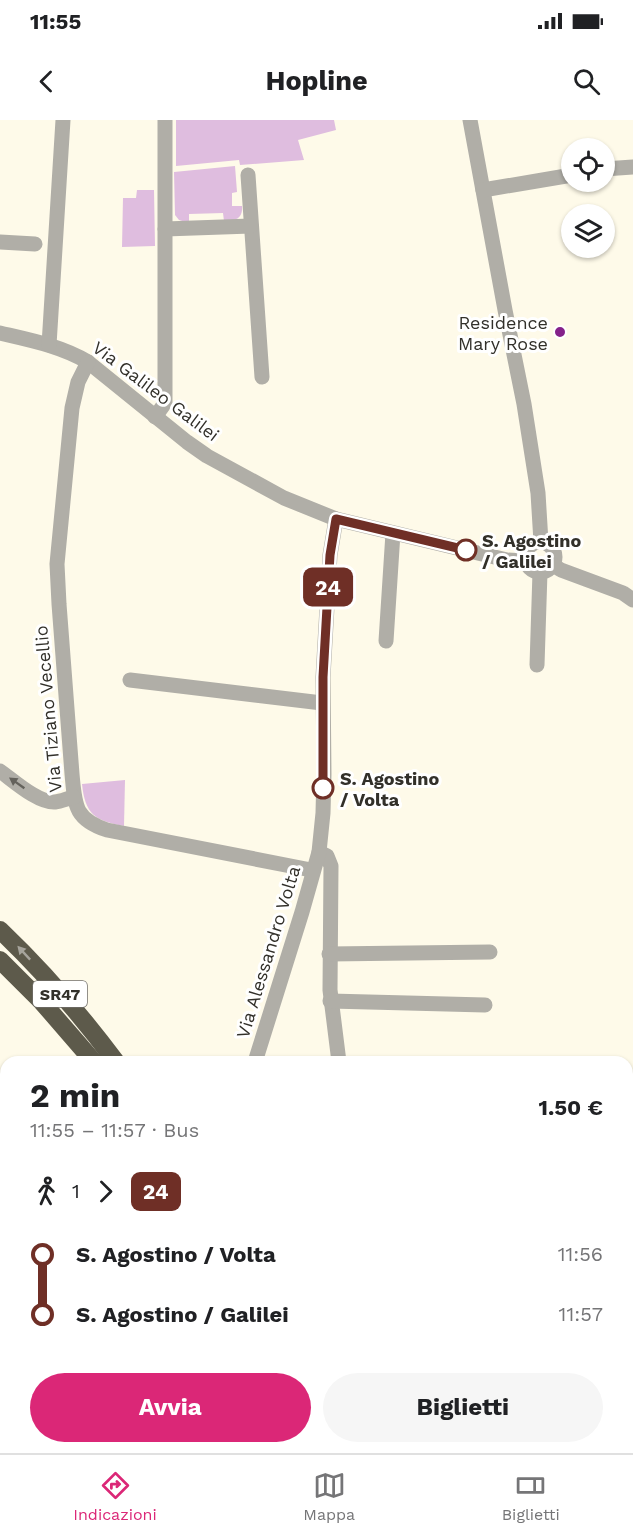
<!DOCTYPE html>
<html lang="it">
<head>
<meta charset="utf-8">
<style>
	:root { --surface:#fff; --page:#f6f6f6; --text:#202124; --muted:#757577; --line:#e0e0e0; --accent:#db2777 }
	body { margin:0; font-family:"Work Sans",sans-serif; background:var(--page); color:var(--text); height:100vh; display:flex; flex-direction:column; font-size:22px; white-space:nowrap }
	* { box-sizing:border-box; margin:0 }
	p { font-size:20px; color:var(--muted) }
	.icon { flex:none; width:33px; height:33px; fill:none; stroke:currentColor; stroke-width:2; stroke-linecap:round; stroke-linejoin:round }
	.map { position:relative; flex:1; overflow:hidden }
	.sheet { position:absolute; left:0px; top:936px; width:633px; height:398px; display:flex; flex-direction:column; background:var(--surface); border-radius:18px 18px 0 0; box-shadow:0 2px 4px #0004 }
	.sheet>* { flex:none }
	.badge { padding:0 12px; border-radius:9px; font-size:21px; line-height:39px }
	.buttons { position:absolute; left:561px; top:18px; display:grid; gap:12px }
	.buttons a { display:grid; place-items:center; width:54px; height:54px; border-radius:50%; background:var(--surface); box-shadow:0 2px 4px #0004; font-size:30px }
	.map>.badge { position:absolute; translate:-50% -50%; box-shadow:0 0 0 3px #fff }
	.legs { display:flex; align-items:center; gap:9px; height:66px; padding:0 30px; font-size:20px }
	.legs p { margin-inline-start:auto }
	.headline { display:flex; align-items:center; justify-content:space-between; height:102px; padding:0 30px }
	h1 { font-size:33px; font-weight:700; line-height:45px }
	.primary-button { display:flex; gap:12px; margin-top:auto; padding:12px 30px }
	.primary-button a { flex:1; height:69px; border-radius:36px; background:var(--accent); color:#fff; font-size:24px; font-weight:700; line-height:69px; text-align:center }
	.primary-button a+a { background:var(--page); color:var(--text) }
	ul { padding:0 30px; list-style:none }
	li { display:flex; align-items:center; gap:21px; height:60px; font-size:22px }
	li i { display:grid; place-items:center; width:9px; height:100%; margin:0 8px; background:currentColor }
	li i::after { content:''; width:15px; height:15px; margin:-8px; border:4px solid; border-radius:50%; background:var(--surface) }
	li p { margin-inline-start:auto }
	li:first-child i { background:linear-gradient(#0000 50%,currentColor 0) }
	li:last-child i { background:linear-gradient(currentColor 50%,#0000 0) }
	.status { display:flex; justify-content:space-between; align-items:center; height:42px; padding:0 30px; background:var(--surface); direction:ltr }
	.status svg { height:16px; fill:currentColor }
	header { display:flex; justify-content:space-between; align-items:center; height:78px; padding:0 30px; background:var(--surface); font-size:27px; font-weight:700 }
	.menu { display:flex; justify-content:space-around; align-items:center; height:84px; border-top:2px solid var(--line); background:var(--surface); font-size:16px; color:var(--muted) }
	.menu a { display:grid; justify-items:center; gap:3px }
	.menu .on { color:var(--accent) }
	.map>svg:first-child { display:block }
	.green { fill:#dfbddf }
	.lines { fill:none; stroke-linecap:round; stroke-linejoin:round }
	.minor { stroke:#b0aea7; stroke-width:15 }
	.highway { stroke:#5d5a4b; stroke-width:18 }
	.oneway { fill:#64625c }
	.oneway2 { fill:#a6a49c }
	.line-1-casing { stroke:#fff; stroke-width:14 }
	.line-1 { stroke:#6f2f26; stroke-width:9 }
	.poi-dot { fill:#85218a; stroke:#fff; stroke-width:2 }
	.stop-1-dot { fill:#fff; stroke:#6f2f26; stroke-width:3 }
	.labels { text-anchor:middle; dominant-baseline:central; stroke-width:6; stroke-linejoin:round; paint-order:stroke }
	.shield { fill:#fff; stroke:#706e6a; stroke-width:1.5 }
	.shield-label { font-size:16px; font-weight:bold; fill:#32302a }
	.poi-label { font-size:18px; fill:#32302a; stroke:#fff; text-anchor:end }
	.street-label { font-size:18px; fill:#32302a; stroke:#fff }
	.stop-label { font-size:18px; font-weight:bold; fill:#32302a; stroke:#fff; text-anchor:start }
</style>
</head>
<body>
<div class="status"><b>11:55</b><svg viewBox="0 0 49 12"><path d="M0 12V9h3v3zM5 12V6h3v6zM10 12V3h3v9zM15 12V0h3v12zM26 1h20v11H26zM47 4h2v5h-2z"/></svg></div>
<header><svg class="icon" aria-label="back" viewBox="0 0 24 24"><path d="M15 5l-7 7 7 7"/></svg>Hopline<svg class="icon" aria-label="search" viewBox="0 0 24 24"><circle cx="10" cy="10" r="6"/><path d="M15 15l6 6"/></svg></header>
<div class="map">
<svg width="633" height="1333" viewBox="0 0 633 1333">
	<rect width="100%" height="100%" fill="#fefae9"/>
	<!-- green -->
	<g class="green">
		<path d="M176 0H334L336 10 298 20 304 40 240 45 239 40 176 46Z"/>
		<path d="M235 46 237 72 232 73V86H242C243 99 235 101 224 101L223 93 189 94V103L179 100 175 95 174 52Z"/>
		<path d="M137 70H154L155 126 122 127 123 78H136Z"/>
		<path d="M125 660 124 706C95 701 85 694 82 664Z"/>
	</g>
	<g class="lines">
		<!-- minor -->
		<g class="minor">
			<path d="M470 0 505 190 524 284 538 373 541 422"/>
			<path d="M604 49 633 47"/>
			<path d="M248 55 262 257"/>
			<path d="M483 70 572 55"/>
			<path d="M165 109 251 106"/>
			<path d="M0 122 35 124"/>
			<path d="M0 213C30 220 61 226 88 242L187 322 207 336 284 378 336 399 507 440 525 441"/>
			<path d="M49 225 63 0"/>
			<path d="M88 242 78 262 72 288 57 444 59 484 72 654C75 685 74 699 107 710L306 749 313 751"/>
			<path d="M155 297 165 283V0"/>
			<circle cx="540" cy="437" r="15"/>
			<path d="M553 445 561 450 623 473 633 480"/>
			<path d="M386 521 393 413"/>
			<path d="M537 545 540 452"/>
			<path d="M130 560 322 583"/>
			<path d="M0 651C14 661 38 683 55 682 62 681 68 678 74 677"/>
			<path d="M319 732 327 736 331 746 330 870 339 942"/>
			<path d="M329 834 490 832"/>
			<path d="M330 881 485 885"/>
			<path d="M255 942 302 792 319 732 323 693 324 654 323 557 330 435 336 399"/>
			<path d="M16 1333V1328"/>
			<path d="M59 1333 60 1328"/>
		</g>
		<!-- highway -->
		<g class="highway">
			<path d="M0 810C42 850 81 895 116 942"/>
			<path d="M0 840 42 882 94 942"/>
			<path d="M0 1186 6 1184"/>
			<path d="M318 1328 324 1333"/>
			<path d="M346 1328 349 1333"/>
		</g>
	</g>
	<!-- one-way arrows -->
	<defs><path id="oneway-solid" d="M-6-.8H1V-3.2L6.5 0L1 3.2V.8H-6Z" transform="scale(1.5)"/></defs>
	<use class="oneway" href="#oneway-solid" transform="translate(17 663) rotate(-145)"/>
	<use class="oneway2" href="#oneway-solid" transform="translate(24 833) rotate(-133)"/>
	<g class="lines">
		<!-- line-1 casing -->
		<g class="line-1-casing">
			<path id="line-1" d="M323 668V557L330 435 336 399 466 430"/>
		</g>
		<!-- line-1 -->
		<use href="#line-1" class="line-1"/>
	</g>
	<!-- markers -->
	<circle class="poi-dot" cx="560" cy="212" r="6"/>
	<g class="stop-1-dot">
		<circle cx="466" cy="430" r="10"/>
		<circle cx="323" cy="668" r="10"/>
	</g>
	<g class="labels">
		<!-- shield labels -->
		<rect class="shield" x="33" y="861" width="54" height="26" rx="4.5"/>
		<g class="shield-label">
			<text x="60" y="874">SR47</text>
		</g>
		<!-- poi labels -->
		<g class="poi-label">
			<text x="548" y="202">Residence<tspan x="548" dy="21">Mary Rose</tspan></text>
		</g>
		<!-- street labels -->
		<g class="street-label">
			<text transform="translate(156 271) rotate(37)">Via Galileo Galilei</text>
			<text transform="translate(48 589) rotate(-95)">Via Tiziano Vecellio</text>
			<text transform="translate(268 832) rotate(-73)">Via Alessandro Volta</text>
		</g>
		<!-- stop labels -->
		<g class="stop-label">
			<text x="482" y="420">S. Agostino<tspan x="482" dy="21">/ Galilei</tspan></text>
			<text x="340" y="658">S. Agostino<tspan x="340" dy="21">/ Volta</tspan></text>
		</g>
	</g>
</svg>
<div class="buttons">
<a><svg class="icon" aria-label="locate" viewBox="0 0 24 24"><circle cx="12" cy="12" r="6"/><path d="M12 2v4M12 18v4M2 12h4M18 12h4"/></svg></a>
<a><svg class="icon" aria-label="layers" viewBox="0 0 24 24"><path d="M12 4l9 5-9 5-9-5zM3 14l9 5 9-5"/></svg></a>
</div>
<b class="badge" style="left:328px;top:467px;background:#6f2f26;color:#fff">24</b>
<section class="sheet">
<div class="headline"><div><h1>2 min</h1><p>11:55 – 11:57 · Bus</p></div><b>1.50 €</b></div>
<div class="legs"><svg class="icon" aria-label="walk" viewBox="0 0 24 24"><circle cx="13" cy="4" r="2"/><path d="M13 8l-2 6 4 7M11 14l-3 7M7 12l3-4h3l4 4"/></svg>1<svg class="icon" aria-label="forward" viewBox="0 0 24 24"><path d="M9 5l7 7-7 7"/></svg><b class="badge" style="background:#6f2f26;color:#fff">24</b></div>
<ul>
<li><i style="color:#6f2f26"></i><b>S. Agostino / Volta</b><p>11:56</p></li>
<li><i style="color:#6f2f26"></i><b>S. Agostino / Galilei</b><p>11:57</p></li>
</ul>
<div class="primary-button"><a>Avvia</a><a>Biglietti</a></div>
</section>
</div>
<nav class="menu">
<a class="on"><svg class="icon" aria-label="directions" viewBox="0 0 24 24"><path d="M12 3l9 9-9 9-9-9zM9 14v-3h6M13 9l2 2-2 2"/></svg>Indicazioni</a>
<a><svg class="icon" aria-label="map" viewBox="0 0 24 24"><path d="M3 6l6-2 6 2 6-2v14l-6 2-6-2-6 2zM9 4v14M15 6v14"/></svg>Mappa</a>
<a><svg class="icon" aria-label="tickets" viewBox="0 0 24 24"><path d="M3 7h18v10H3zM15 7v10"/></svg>Biglietti</a>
</nav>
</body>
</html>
